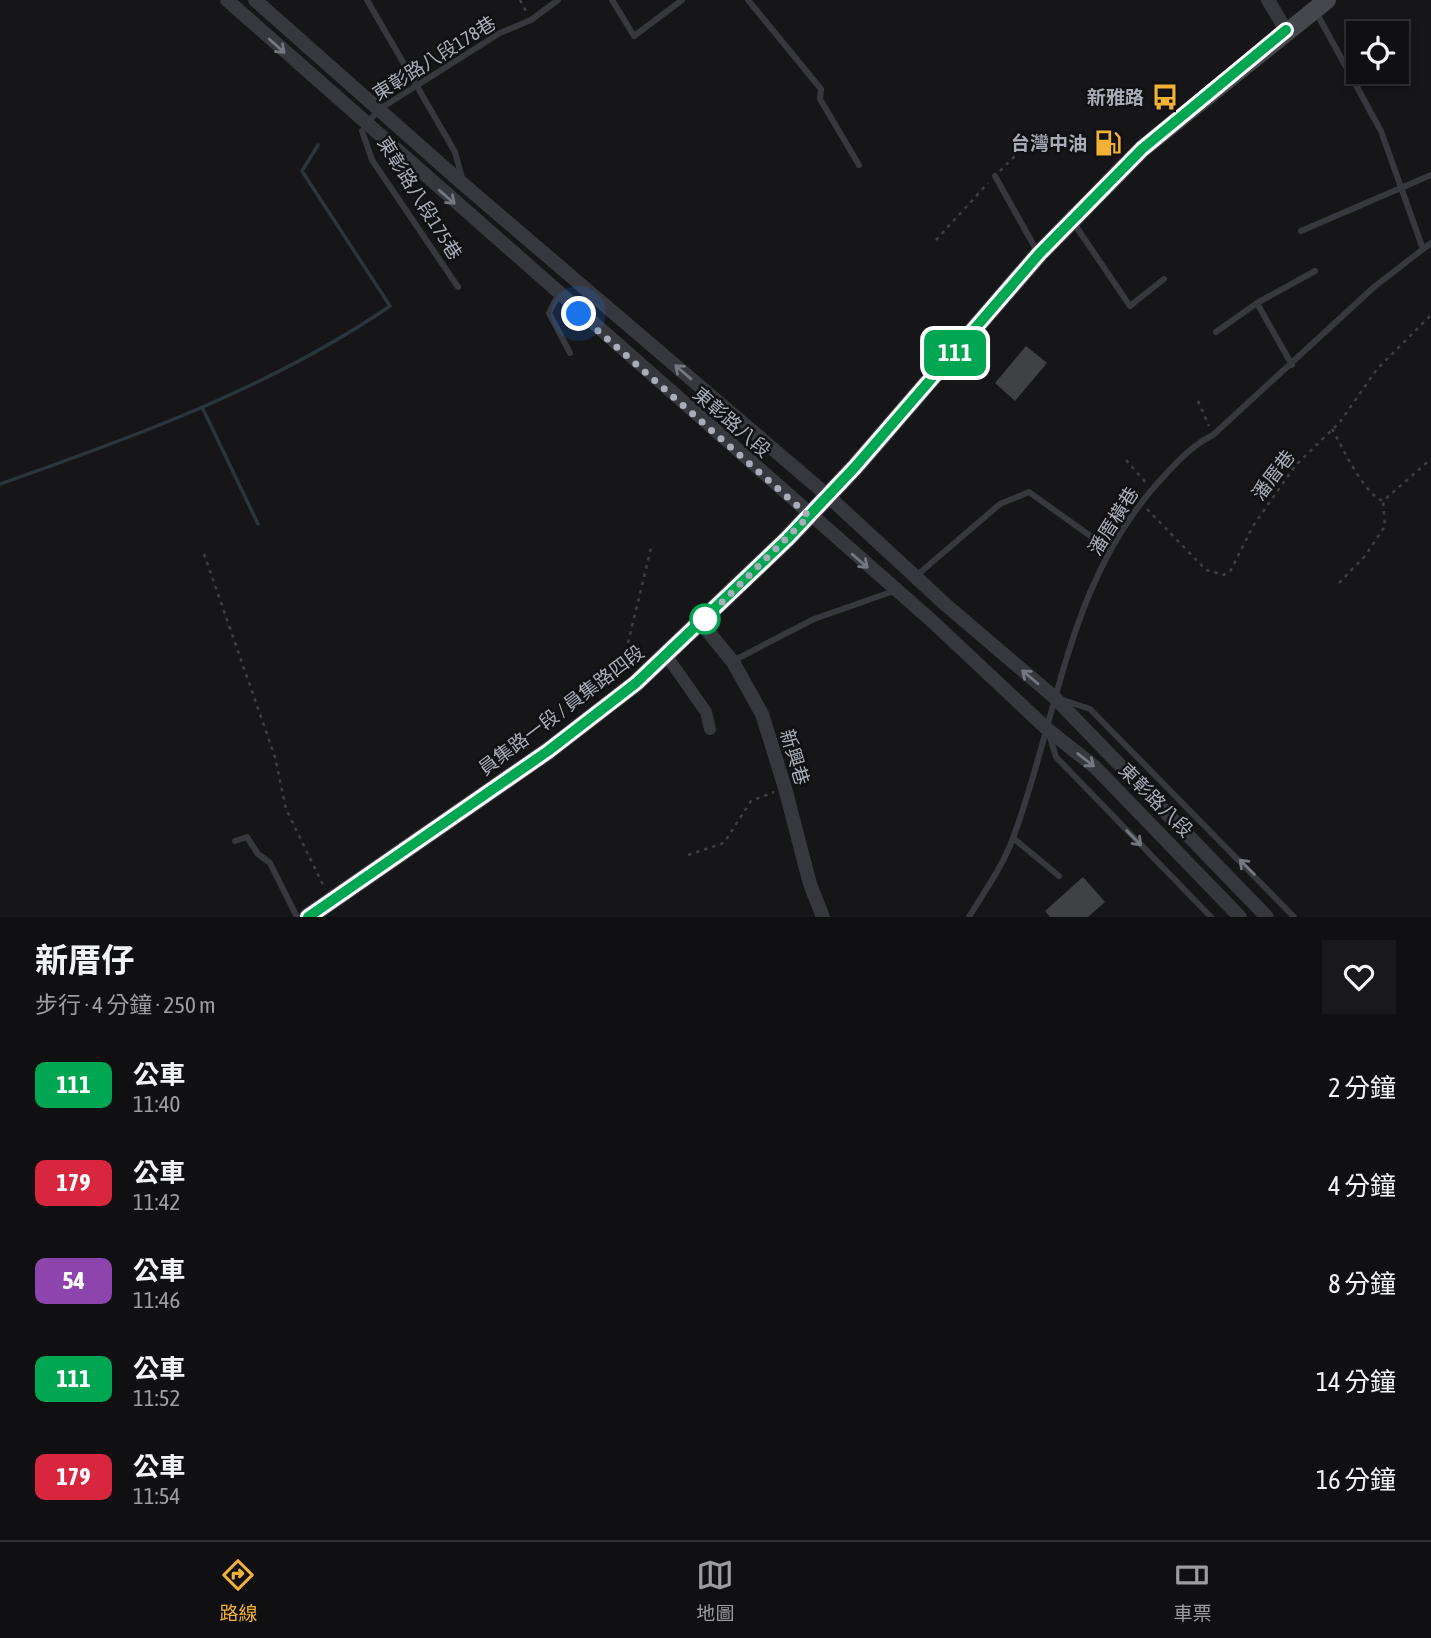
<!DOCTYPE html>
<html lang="zh-TW">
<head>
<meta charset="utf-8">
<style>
	:root { --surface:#101012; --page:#19191b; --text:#f1f3f6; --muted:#9c9d9f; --line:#303032; --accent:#f2b134 }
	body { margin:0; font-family:"Asap Condensed","Noto Sans TC",sans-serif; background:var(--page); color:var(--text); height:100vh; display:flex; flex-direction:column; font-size:26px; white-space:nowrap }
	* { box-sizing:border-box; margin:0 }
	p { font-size:23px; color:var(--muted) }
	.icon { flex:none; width:38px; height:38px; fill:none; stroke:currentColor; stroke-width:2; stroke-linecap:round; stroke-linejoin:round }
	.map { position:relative; height:917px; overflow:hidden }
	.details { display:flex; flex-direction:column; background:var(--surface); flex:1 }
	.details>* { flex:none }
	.badge { padding:0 14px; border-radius:10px; font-size:24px; line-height:46px }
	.controls { position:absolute; left:1346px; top:21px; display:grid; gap:14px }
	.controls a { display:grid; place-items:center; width:63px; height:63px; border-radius:0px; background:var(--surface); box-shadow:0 4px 10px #0003,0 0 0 2px var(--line); font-size:35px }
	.you { position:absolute; width:35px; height:35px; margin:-18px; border:5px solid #fff; border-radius:50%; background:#1a73e8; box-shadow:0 0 0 10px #1a73e833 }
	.map>.badge { position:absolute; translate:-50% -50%; box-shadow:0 0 0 4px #fff }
	.round { display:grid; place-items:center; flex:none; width:74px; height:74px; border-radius:0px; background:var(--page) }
	.headline { display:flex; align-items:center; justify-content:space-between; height:119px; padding:0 35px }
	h1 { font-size:33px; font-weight:700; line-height:52px }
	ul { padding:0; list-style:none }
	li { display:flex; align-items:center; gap:21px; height:98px; padding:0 35px }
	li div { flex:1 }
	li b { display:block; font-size:26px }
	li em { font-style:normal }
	li .badge { min-width:77px; font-weight:700; text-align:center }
	.menu { display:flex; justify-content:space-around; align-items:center; height:98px; border-top:2px solid var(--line); background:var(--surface); font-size:19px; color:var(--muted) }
	.menu a { display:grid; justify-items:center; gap:4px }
	.menu .selected { color:var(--accent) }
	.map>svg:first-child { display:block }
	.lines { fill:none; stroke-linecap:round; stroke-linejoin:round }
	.stream { stroke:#2c353c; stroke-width:3.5 }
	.building { fill:#404145 }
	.path { stroke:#3d3f44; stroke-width:2.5; stroke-dasharray:3.5 5; stroke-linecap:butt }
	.service { stroke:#37383d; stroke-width:6 }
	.minor { stroke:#37383d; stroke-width:12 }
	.tertiary { stroke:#37383d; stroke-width:14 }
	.secondary { stroke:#45474d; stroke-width:18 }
	.oneway { stroke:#757881 }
	.line-casing { stroke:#fff; stroke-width:16 }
	.line { stroke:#00a651; stroke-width:10 }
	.walk { stroke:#a8adb8; stroke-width:7; stroke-dasharray:0 12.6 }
	.stop-dot { fill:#fff; stroke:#00a651; stroke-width:3.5 }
	.labels { text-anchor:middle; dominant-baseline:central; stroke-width:5; stroke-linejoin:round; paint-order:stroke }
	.street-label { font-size:19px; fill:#a8adb8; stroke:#111113 }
	.poi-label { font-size:19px; font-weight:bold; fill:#a8adb8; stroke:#111113; text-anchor:end }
</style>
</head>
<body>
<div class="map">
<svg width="1431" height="917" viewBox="0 0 1431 917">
	<rect width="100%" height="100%" fill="#161618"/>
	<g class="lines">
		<!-- stream -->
		<g class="stream">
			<path d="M202 407 258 524"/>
			<path d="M0 484C134 437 272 387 390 306L302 171 318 145"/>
		</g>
	</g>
	<!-- building -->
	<g class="building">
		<path d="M1026 346 1047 363 1015 401 995 383Z"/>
		<path d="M1083 877 1105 902 1088 917H1050L1045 911Z"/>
	</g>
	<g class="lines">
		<!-- path -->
		<g class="path">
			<path d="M520 0 527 13"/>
			<path d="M1000 171 1025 146"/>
			<path d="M936 240 988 183"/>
			<path d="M1198 401 1209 426"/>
			<path d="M1332 429C1343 448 1363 493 1383 501L1431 459"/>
			<path d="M1126 460 1147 484"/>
			<path d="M1147 509 1206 570 1224 575 1231 570 1253 526 1295 466 1340 422 1377 369 1431 315"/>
			<path d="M204 554 275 757 286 809 325 889"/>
			<path d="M1339 583 1365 556 1385 526 1383 501"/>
			<path d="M620 676 652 544"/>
			<path d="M688 855 724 843 751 801 774 792"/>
		</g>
		<!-- service -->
		<g class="service">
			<path d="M367 0 455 152 462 178"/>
			<path d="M612 0 634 36 682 0"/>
			<path d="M748 0 821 89 820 99 859 165"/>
			<path d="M1316 12 1381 131 1423 249"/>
			<path d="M995 176 1037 251"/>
			<path d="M1073 222 1130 306 1164 279"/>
			<path d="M1301 231 1431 175"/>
			<path d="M458 287 372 160 362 131 378 110 500 33 531 20 558 0"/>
			<path d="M558 295 549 313 570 353"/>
			<path d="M1257 303 1292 365"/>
			<path d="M1216 332 1257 303 1315 271"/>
			<path d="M916 576 1000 504 1029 492 1110 550"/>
			<path d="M733 661 814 619 894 591"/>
			<path d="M1063 700 1090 709 1294 917"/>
			<path d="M1049 734 1056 757 1211 917"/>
			<path d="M1013 838 1059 876"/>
			<path d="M235 841 247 837 258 854 270 863 297 917"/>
			<path d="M969 917C984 892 1003 866 1013 838 1060 712 1067 578 1165 475 1180 459 1193 445 1213 435L1374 287 1431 243"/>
		</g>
		<!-- minor -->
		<path class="minor" d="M666 655 706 712 710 729"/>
		<!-- tertiary -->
		<g class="tertiary">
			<path d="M227 0 932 621 1047 729 1095 767 1240 917"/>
			<path d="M255 0 463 184 828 496 946 605 1054 697 1267 917"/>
			<path d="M1268 0 1286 30"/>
			<path d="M701 623 733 662 762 714 785 788 810 884 823 917"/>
		</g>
		<!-- secondary -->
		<path class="secondary" d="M308 917 548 751 636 683 787 539 855 467 1039 254 1142 149 1327 0"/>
	</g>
	<!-- one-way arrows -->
	<defs><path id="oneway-shaft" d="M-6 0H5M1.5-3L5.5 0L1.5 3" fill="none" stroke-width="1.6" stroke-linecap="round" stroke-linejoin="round" transform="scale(1.75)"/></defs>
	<g class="oneway">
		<use href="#oneway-shaft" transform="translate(277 46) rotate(42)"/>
		<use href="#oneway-shaft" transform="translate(447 197) rotate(41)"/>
		<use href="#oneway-shaft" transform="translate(683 372) rotate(-139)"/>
		<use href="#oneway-shaft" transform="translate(860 561) rotate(41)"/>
		<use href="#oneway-shaft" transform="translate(1030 677) rotate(-140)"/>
		<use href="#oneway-shaft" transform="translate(1086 760) rotate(38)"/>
		<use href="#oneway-shaft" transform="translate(1134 838) rotate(46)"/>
		<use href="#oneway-shaft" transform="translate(1247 867) rotate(-135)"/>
	</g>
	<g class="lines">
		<!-- line casing -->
		<g class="line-casing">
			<path id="line" d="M308 917 548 751 636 683 787 539 855 467 1039 254 1142 149 1286 30"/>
		</g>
		<!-- line -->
		<use href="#line" class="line"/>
		<!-- walk -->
		<path class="walk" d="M579 314 809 516 701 623 705 619"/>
	</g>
	<!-- icons -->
	<defs>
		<g id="bus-bare" transform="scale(2.1)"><path d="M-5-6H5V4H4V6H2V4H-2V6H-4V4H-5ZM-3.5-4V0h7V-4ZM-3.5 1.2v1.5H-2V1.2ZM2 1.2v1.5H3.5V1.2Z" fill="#f2b134" stroke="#111113" stroke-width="2.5" paint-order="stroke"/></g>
		<g id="fuel-bare" transform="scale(2.1)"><path d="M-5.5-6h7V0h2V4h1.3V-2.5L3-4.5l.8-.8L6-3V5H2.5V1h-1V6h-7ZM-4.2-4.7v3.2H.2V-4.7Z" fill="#f2b134" stroke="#111113" stroke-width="2.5" paint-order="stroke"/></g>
	</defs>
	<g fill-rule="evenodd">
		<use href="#bus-bare" x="1165" y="97"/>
		<use href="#fuel-bare" x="1108" y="143"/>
	</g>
	<!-- markers -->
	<circle class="stop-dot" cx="705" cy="619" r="14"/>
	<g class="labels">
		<!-- street labels -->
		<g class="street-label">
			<text transform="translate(434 58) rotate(-32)">東彰路八段178巷</text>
			<text transform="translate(420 198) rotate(58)">東彰路八段175巷</text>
			<text transform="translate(732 422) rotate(41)">東彰路八段</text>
			<text transform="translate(1273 475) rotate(-53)">潘厝巷</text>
			<text transform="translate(1113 521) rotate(-58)">潘厝橫巷</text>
			<text transform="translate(561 710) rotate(-37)">員集路一段 / 員集路四段</text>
			<text transform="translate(795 757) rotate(73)">新興巷</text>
			<text transform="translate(1156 800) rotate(45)">東彰路八段</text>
		</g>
		<!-- poi labels -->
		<g class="poi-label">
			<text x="1144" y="97">新雅路</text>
			<text x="1087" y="143">台灣中油</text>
		</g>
	</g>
</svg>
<div class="controls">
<a><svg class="icon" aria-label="locate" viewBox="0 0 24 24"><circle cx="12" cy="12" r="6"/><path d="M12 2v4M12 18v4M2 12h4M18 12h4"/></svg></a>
</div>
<div class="you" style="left:579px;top:314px"></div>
<b class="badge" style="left:955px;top:353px;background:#00a651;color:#fff">111</b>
</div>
<section class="details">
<div class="headline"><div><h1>新厝仔</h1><p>步行 · 4 分鐘 · 250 m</p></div><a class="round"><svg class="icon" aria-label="heart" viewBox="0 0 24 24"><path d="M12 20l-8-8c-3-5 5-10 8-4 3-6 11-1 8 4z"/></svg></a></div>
<ul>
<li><span class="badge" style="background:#00a651;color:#fff">111</span><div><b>公車</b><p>11:40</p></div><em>2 分鐘</em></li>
<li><span class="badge" style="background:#d7263d;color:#fff">179</span><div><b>公車</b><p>11:42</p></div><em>4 分鐘</em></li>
<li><span class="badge" style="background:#8e44ad;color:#fff">54</span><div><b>公車</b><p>11:46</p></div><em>8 分鐘</em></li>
<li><span class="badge" style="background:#00a651;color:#fff">111</span><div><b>公車</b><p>11:52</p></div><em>14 分鐘</em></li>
<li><span class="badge" style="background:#d7263d;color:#fff">179</span><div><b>公車</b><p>11:54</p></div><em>16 分鐘</em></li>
</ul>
</section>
<nav class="menu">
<a class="selected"><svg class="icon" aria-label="directions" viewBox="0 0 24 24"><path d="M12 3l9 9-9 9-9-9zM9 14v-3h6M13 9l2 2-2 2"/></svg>路線</a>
<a><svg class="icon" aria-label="map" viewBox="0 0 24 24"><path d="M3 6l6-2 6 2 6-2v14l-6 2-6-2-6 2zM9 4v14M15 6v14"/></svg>地圖</a>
<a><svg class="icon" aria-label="tickets" viewBox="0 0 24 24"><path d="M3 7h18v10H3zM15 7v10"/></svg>車票</a>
</nav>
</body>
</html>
